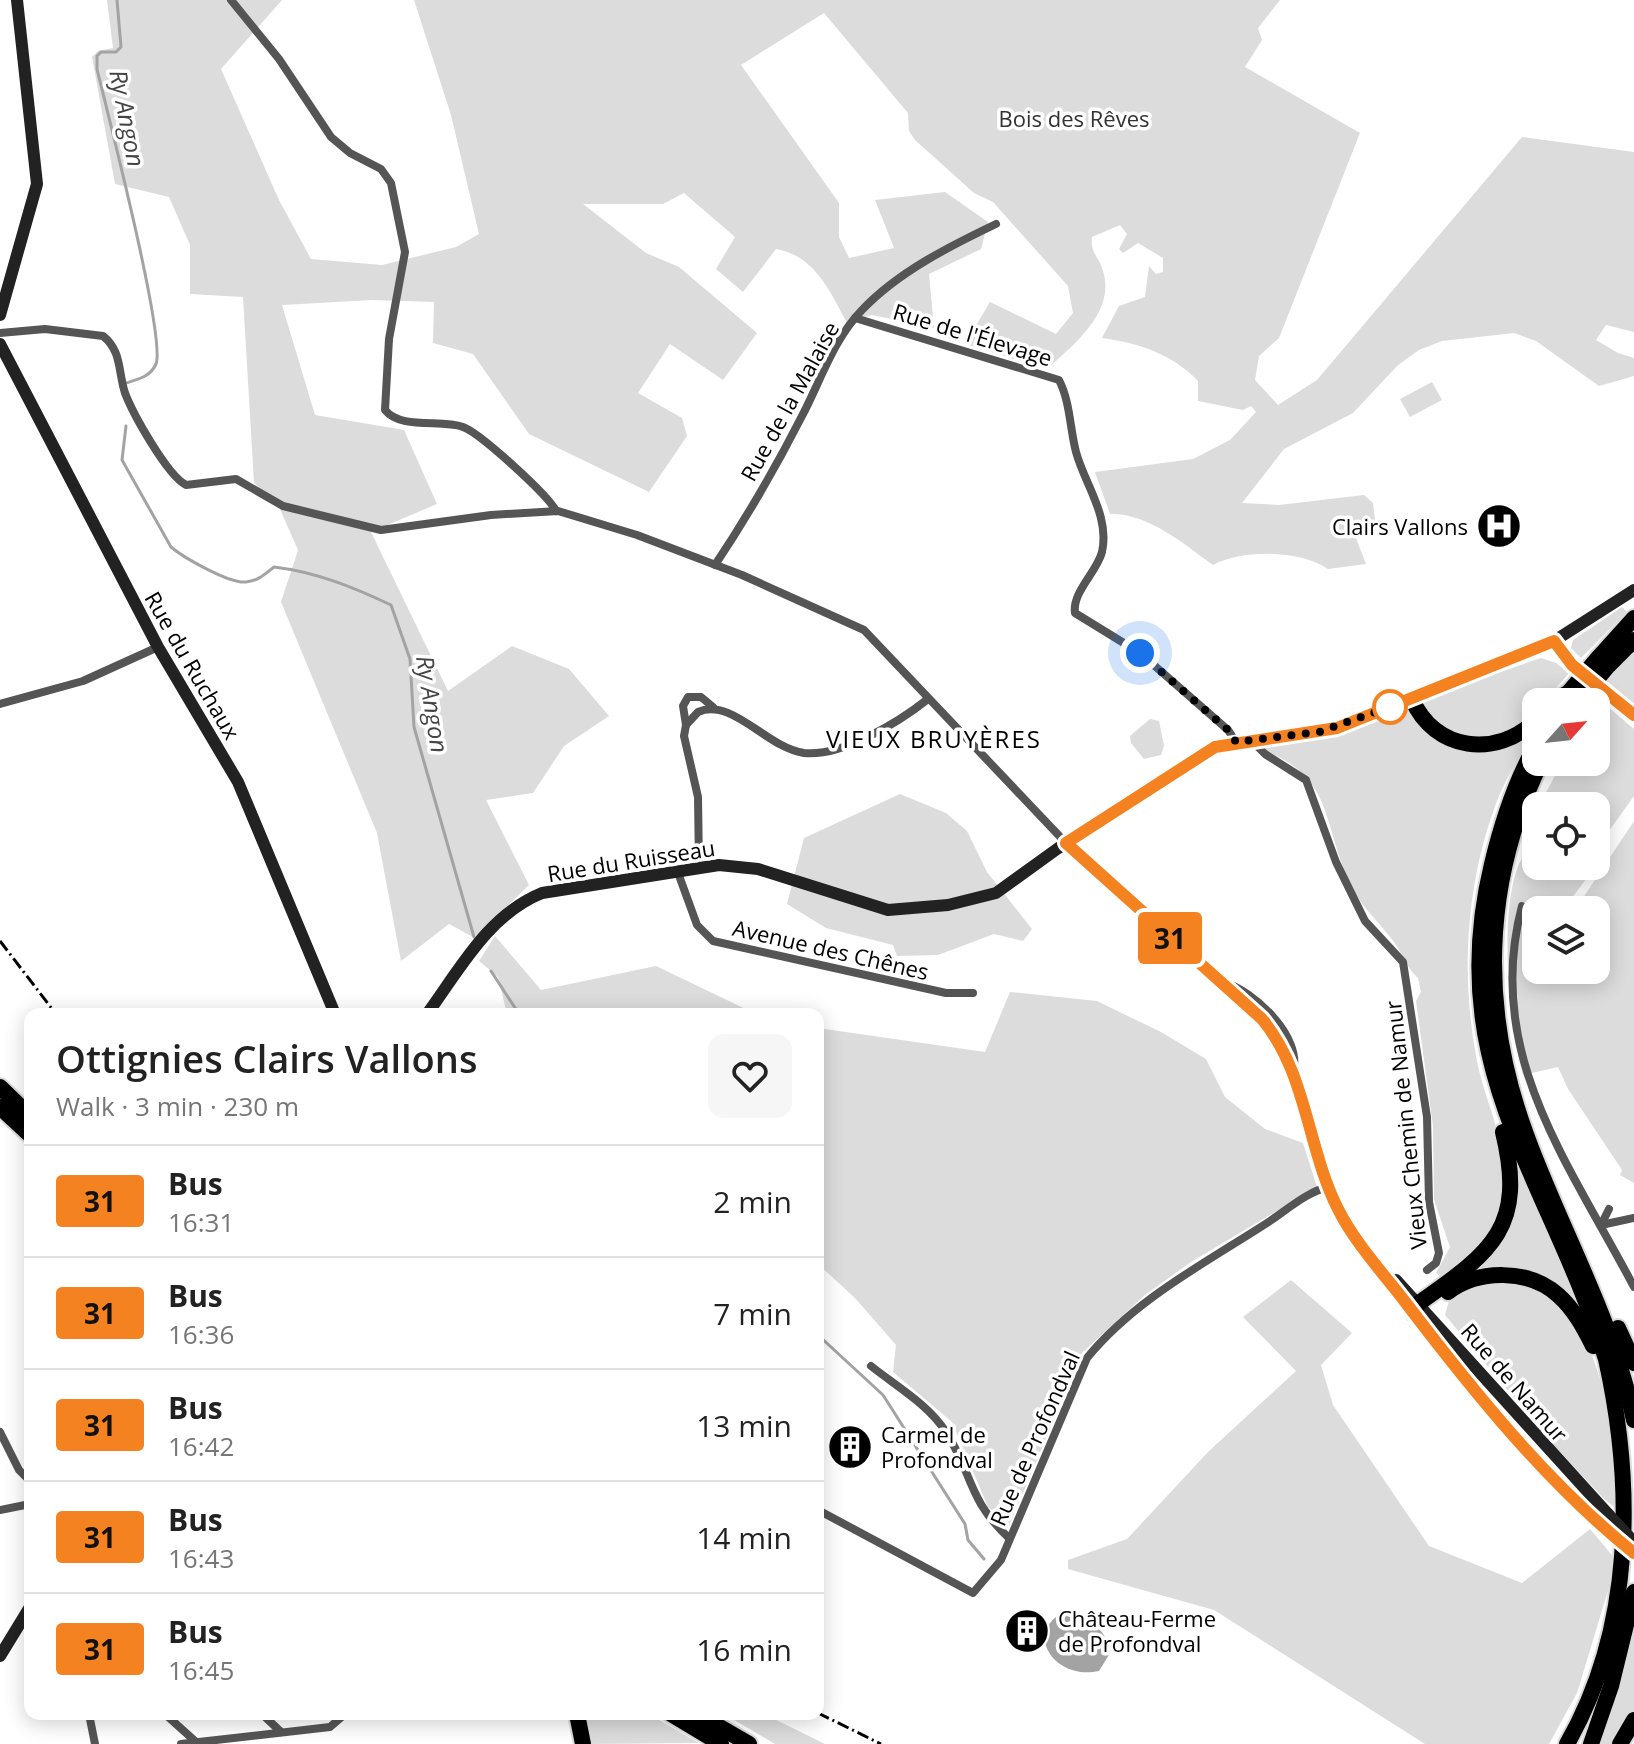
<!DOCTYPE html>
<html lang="en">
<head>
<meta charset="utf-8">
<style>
	:root { --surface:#fff; --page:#f6f6f6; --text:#222; --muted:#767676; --line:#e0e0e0 }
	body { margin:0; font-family:"Open Sans",sans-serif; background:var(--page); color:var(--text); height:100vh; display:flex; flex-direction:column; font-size:30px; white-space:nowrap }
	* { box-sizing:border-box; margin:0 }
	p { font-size:26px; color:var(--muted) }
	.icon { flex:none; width:44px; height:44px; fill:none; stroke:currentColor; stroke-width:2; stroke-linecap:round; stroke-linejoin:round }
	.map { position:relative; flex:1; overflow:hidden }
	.side { position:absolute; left:24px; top:1008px; width:800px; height:712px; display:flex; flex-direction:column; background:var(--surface); border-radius:16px; box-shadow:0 4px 20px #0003 }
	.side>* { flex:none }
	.badge { padding:0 16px; border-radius:6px; font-size:28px; line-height:52px }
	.needle { width:52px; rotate:63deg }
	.buttons { position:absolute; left:1522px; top:688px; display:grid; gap:16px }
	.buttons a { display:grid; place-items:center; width:88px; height:88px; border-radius:16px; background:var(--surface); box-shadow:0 4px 20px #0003; font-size:40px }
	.you { position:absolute; width:40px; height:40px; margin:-20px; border:6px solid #fff; border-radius:50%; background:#1a73e8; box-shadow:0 0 0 12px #1a73e833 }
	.map>.badge { position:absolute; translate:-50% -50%; box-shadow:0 0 0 4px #fff }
	.round { display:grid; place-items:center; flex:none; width:84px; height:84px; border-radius:16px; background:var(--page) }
	.head { display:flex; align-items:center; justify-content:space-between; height:136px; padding:0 32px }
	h1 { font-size:38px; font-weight:600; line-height:60px }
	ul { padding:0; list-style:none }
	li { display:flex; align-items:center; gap:24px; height:112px; padding:0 32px; border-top:2px solid var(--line) }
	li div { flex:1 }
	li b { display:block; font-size:30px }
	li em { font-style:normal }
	li .badge { min-width:88px; font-weight:700; text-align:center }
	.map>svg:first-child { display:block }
	.green { fill:#dcdcdc }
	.water { fill:#a3a3a3 }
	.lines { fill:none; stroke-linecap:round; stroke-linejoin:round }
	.stream { stroke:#a3a3a3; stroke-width:3 }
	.highway-casing { stroke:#dbdbdb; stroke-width:20 }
	.street { stroke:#555; stroke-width:8 }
	.secondary { stroke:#222; stroke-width:12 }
	.highway { stroke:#000; stroke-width:16 }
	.rail { stroke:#000; stroke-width:3; stroke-dasharray:12 4 2 4; stroke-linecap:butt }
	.highway-bridge-casing { stroke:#dbdbdb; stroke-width:20; stroke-linecap:butt }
	.secondary-bridge { stroke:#222; stroke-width:12 }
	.highway-bridge { stroke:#000; stroke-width:16 }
	.line-casing { stroke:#fff; stroke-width:18 }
	.line { stroke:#f58220; stroke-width:12 }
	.walk { stroke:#000; stroke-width:8; stroke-dasharray:0 14.4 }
	.stop-dot { fill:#fff; stroke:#f58220; stroke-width:4 }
	.labels { text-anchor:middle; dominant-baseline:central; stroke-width:7; stroke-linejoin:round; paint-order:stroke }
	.park-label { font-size:22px; fill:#333; stroke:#fff }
	.street-label { font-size:22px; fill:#000; stroke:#fff }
	.poi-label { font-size:22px; fill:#000; stroke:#fff; text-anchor:start }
	.water-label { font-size:24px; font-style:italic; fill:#444; stroke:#fff }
	.neighbourhood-label { font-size:24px; letter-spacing:2px; fill:#000; stroke:#fff }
</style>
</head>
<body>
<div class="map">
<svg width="1634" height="1744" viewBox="0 0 1634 1744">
	<rect width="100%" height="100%" fill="#fff"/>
	<!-- green -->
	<g class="green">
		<path d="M107 0H282L221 69 279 200 311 259 382 265 456 247 479 234 451 115 414 0H1280L1258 28 1262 40 1245 67 1360 133 1279 338 1259 356 1255 380 1278 405 1317 380 1522 137 1634 152V332L1606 325 1596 340 1618 353 1634 358V376L1599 386 1536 341 1514 333 1442 341 1419 350 1398 365 1353 413 1284 449 1242 503 1279 505 1364 495 1373 503 1375 520 1354 533 1366 564 1328 569C1300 550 1243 549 1213 565 1184 544 1148 513 1110 514L1095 472 1193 459 1230 440 1256 412 1251 406 1243 410 1198 401V381C1172 354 1139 343 1102 338L1119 306 1145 297 1149 266 1156 274 1163 272V258L1138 243 1123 253 1119 249 1127 234 1120 225 1092 237C1090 254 1099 256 1103 271 1116 312 1073 345 1047 369L965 344 990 302 1056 334 1073 313 1068 286 993 202 974 193 915 140 909 131 908 113 824 13 741 65 839 203V237L849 258 894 248 875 200 945 192 988 222 981 249 929 274 934 328 872 315 847 323C830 291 814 255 776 249L743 292 716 269 735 237 684 193 663 204H583L646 253 679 267 757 333 723 380 670 344 638 393 682 418 687 436 649 492 529 434 473 354 433 343 434 302 372 300 282 305 315 415 404 430 437 504 371 532 448 691 512 646 569 669 609 716 564 746 533 793 486 800 529 885 475 938 449 924 401 961 377 833 281 602 298 550 279 507 254 483 243 297 190 294V245L169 197 115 184 92 57 98 51 113 48Z"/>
		<path d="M1432 382 1442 400 1410 417 1400 399Z"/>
		<path d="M1622 607 1627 612 1581 658 1571 648 1573 640Z"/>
		<path d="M1634 649V704L1606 680Z"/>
		<path d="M1541 658 1556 663 1569 673 1544 702H1536V712C1499 744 1449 755 1424 704L1430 696Z"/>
		<path d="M1593 694 1634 729V796L1596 849V806H1539L1562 762H1596V702H1586Z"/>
		<path d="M1406 708C1431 757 1491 754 1534 732 1523 753 1508 774 1499 796 1466 879 1460 974 1477 1061 1485 1103 1512 1153 1504 1197 1498 1233 1469 1254 1443 1278L1436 1273 1450 1247 1434 1200 1433 1126 1416 1001 1421 992 1418 978C1408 970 1402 953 1394 942 1381 924 1363 909 1353 889 1320 825 1337 774 1258 749L1344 734Z"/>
		<path d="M1150 719 1159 721 1164 746 1161 755 1144 759 1131 743 1130 736Z"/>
		<path d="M900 794 946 813 967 831 987 872 1032 929 1023 941 994 934 938 955 897 956 893 945 826 928 787 904 804 838Z"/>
		<path d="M1536 812V866H1589L1592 871 1563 910H1536V970H1596V910H1575L1634 821V1183L1620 1175 1622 1170 1568 1089 1558 1067 1523 1075C1510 1032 1491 869 1535 844L1525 835Z"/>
		<path d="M495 936 541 990 656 966 756 1014H507L498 977 479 961Z"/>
		<path d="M1010 992 1097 1001 1161 1032 1206 1059 1225 1097 1265 1129 1303 1143 1317 1187 1191 1262 1145 1295 1082 1353 1009 1526 988 1507 952 1422 893 1372 896 1345 855 1298 818 1264V1028L985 1052Z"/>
		<path d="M1516 1159 1587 1324C1546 1274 1525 1254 1460 1279 1510 1232 1515 1229 1516 1159Z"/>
		<path d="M1291 1280 1352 1333 1321 1365 1333 1405 1429 1546 1522 1583 1590 1529 1617 1561 1577 1693 1549 1744H1425L1214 1610 1068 1569V1560L1127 1539 1208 1452 1296 1371 1243 1317Z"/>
		<path d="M1511 1281C1528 1287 1549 1292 1562 1305 1608 1355 1614 1449 1623 1513L1605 1500 1548 1439 1445 1315 1450 1297 1478 1284Z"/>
		<path d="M1634 1628V1711L1613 1744H1596Z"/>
		<path d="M582 1714H649L699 1743 589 1744Z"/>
		<path d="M724 1714H764L825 1744H775Z"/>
	</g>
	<!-- water -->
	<path class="water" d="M1065 1611C1088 1616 1107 1629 1110 1653L1099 1671C1055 1681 1022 1633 1065 1611Z"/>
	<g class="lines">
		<!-- stream -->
		<g class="stream">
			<path d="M117 0 121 47 116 52H101L97 56V69C107 111 166 338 156 364 150 377 139 379 126 383"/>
			<path d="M126 426 122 460 171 547C184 558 230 584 246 582 258 581 265 574 274 567 316 572 353 587 391 605L410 659 414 727 474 937"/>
			<path d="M491 971 519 1014"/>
			<path d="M818 1335 883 1395 965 1524 968 1540 984 1559"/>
		</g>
		<!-- highway casing -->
		<g class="highway-casing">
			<g id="highway">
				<path d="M1598 658 1634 618"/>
				<path d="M1608 666 1634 640"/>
				<path d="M1412 699C1434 751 1497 759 1536 720"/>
				<path d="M1553 702 1569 692"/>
				<path d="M1536 745C1515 782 1502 822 1492 864 1442 1068 1550 1179 1606 1359 1634 1486 1634 1627 1567 1744"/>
				<path d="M1541 762C1482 883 1480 1012 1527 1137 1562 1232 1613 1319 1634 1420"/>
				<path d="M0 1087 30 1116"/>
				<path d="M0 1107 30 1135"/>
				<path d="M1448 1292C1479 1269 1529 1269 1558 1295 1574 1309 1584 1328 1593 1346"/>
				<path d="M1414 1313 1419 1303C1493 1251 1526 1227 1503 1132"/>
				<path d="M1618 1328 1634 1363"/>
				<path d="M577 1714 583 1744"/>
				<path d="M671 1714 721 1744"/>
				<path d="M697 1714 749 1744"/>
				<path d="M1591 1744 1611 1686 1634 1592"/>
				<path d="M1620 1744 1634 1720"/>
			</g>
		</g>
		<!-- street -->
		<g class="street">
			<path d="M231 0 279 59 331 137 350 153 381 169 391 183 405 252 389 339 385 410C401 430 441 419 463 427 480 433 548 495 556 511"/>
			<path d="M855 318 1059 380C1070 401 1070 429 1076 452 1085 485 1110 516 1102 552 1097 572 1072 592 1075 613L1140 653 1228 730 1236 742"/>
			<path d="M0 333 45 329 103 336C122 351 118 372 125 393 133 414 167 475 186 485L236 479 283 506 381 530 491 515 558 511 637 535 742 575 864 630 1066 843"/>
			<path d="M715 565C747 517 776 467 802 416 821 380 833 340 862 310 898 272 950 246 996 224"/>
			<path d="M0 704 83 681 158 647"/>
			<path d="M686 725 683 706 688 697H701L713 707"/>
			<path d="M1251 740 1265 754 1306 780 1336 862 1365 921 1403 962 1427 1117 1429 1202 1439 1253 1436 1263 1427 1270"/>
			<path d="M699 867 698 797 684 736 686 725 698 712C732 697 767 748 804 753 842 757 899 722 928 699"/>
			<path d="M677 870 697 925 713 941 946 993H973"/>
			<path d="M1522 906C1483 1053 1569 1163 1634 1287"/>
			<path d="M1224 982C1254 991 1303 1037 1293 1072"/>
			<path d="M1601 1225 1634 1218"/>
			<path d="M1601 1225 1609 1209"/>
			<path d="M871 1366C896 1386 928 1404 946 1432 973 1474 967 1499 1009 1538"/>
			<path d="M0 1432 19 1470 30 1481"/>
			<path d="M0 1510 30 1504"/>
			<path d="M818 1510 973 1593 1001 1560 1087 1358C1135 1299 1207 1262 1270 1221 1288 1209 1308 1191 1329 1187"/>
			<path d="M89 1714 95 1744"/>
			<path d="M165 1714 196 1742"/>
			<path d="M262 1714 281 1732"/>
			<path d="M181 1744 330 1727 345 1714"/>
		</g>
		<!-- secondary -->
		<g class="secondary">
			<path d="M0 315 37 184 17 0"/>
			<path d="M0 344 158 647 238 782 335 1014"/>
			<path d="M1554 641 1572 665 1634 715"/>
			<path d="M1066 843 1262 1019C1307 1073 1307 1149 1339 1210 1357 1244 1384 1274 1407 1304 1466 1382 1531 1463 1604 1529"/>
			<path d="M427 1014C460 969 488 915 542 893L719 865 758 869 888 910 948 905 996 893 1057 849 1215 747 1337 728 1554 641 1634 590"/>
			<path d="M1396 1280 1608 1514"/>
			<path d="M0 1656 30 1607"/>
		</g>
		<!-- highway -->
		<use href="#highway" class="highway"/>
		<!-- rail -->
		<g class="rail">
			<path d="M0 941 56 1014"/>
			<path d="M818 1713 881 1744"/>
		</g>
		<!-- highway-bridge casing -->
		<g class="highway-bridge-casing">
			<g id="highway-bridge">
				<path d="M1569 692 1598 658"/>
				<path d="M1579 701 1608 666"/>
			</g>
		</g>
		<!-- secondary-bridge -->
		<g class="secondary-bridge">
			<path d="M1608 1514 1634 1542"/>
			<path d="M1604 1529 1634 1553"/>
		</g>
		<!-- highway-bridge -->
		<use href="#highway-bridge" class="highway-bridge"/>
	</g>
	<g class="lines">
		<!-- line casing -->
		<g class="line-casing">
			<path id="line" d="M1634 715 1572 665 1554 641 1337 728 1215 747 1066 843 1262 1019C1307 1073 1307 1148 1338 1209 1355 1243 1383 1273 1406 1303 1473 1391 1547 1483 1634 1553"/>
		</g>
		<!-- line -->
		<use href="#line" class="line"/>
		<!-- walk -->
		<path class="walk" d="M1140 653 1228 730 1236 742 1319 732 1390 707"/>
	</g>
	<!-- icons -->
	<defs>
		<g id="hospital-disc" transform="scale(2.3)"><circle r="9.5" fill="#000" stroke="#fff"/><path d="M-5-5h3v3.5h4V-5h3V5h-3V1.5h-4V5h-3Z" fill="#fff"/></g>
		<g id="building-disc" transform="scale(2.3)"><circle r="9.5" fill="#000" stroke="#fff"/><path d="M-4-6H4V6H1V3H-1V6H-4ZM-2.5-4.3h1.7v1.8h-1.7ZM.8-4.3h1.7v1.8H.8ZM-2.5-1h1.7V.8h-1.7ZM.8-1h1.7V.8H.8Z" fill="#fff"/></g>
	</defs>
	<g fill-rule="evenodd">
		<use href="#hospital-disc" x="1499" y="526"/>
		<use href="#building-disc" x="850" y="1447"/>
		<use href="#building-disc" x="1027" y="1631"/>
	</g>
	<!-- markers -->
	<circle class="stop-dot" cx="1390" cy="707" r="16"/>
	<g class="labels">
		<!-- park labels -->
		<g class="park-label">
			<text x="1074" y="118">Bois des Rêves</text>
		</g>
		<!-- street labels -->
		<g class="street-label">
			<text transform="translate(973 334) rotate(17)">Rue de l'Élevage</text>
			<text transform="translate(789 401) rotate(-61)">Rue de la Malaise</text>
			<text transform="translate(193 665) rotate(60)">Rue du Ruchaux</text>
			<text transform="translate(631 860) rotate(-9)">Rue du Ruisseau</text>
			<text transform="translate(831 949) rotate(13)">Avenue des Chênes</text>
			<text transform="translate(1405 1125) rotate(-96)">Vieux Chemin de Namur</text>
			<text transform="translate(1515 1382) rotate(49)">Rue de Namur</text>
			<text transform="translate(1034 1438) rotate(-66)">Rue de Profondval</text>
		</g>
		<!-- poi labels -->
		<g class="poi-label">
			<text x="1468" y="526" text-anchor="end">Clairs Vallons</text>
			<text x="881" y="1434">Carmel de<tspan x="881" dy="25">Profondval</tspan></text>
			<text x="1058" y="1618">Château-Ferme<tspan x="1058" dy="25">de Profondval</tspan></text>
		</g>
		<!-- water labels -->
		<g class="water-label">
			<text transform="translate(128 118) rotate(79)">Ry Angon</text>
			<text transform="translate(433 704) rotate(81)">Ry Angon</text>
		</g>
		<!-- neighbourhood labels -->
		<g class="neighbourhood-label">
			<text x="934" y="738">VIEUX BRUYÈRES</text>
		</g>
	</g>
</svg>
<div class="buttons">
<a><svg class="needle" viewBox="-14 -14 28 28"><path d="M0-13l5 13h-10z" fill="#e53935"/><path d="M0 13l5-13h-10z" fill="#767676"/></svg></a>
<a><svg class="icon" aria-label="locate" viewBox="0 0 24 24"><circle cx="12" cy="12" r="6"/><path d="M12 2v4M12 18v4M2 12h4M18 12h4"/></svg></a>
<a><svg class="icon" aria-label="layers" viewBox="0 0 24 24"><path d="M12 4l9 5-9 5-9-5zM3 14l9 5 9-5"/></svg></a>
</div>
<div class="you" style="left:1140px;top:653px"></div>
<b class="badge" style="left:1170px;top:938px;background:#f58220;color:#111">31</b>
<section class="side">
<div class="head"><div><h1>Ottignies Clairs Vallons</h1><p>Walk · 3 min · 230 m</p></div><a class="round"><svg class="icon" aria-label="heart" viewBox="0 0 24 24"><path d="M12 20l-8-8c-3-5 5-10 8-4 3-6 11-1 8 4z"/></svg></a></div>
<ul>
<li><span class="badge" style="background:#f58220;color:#111">31</span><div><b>Bus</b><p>16:31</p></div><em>2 min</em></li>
<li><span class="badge" style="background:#f58220;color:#111">31</span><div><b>Bus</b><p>16:36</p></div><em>7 min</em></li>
<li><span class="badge" style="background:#f58220;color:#111">31</span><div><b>Bus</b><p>16:42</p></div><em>13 min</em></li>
<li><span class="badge" style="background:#f58220;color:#111">31</span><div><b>Bus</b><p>16:43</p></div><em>14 min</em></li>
<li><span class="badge" style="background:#f58220;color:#111">31</span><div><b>Bus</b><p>16:45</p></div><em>16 min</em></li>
</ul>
</section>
</div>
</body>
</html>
